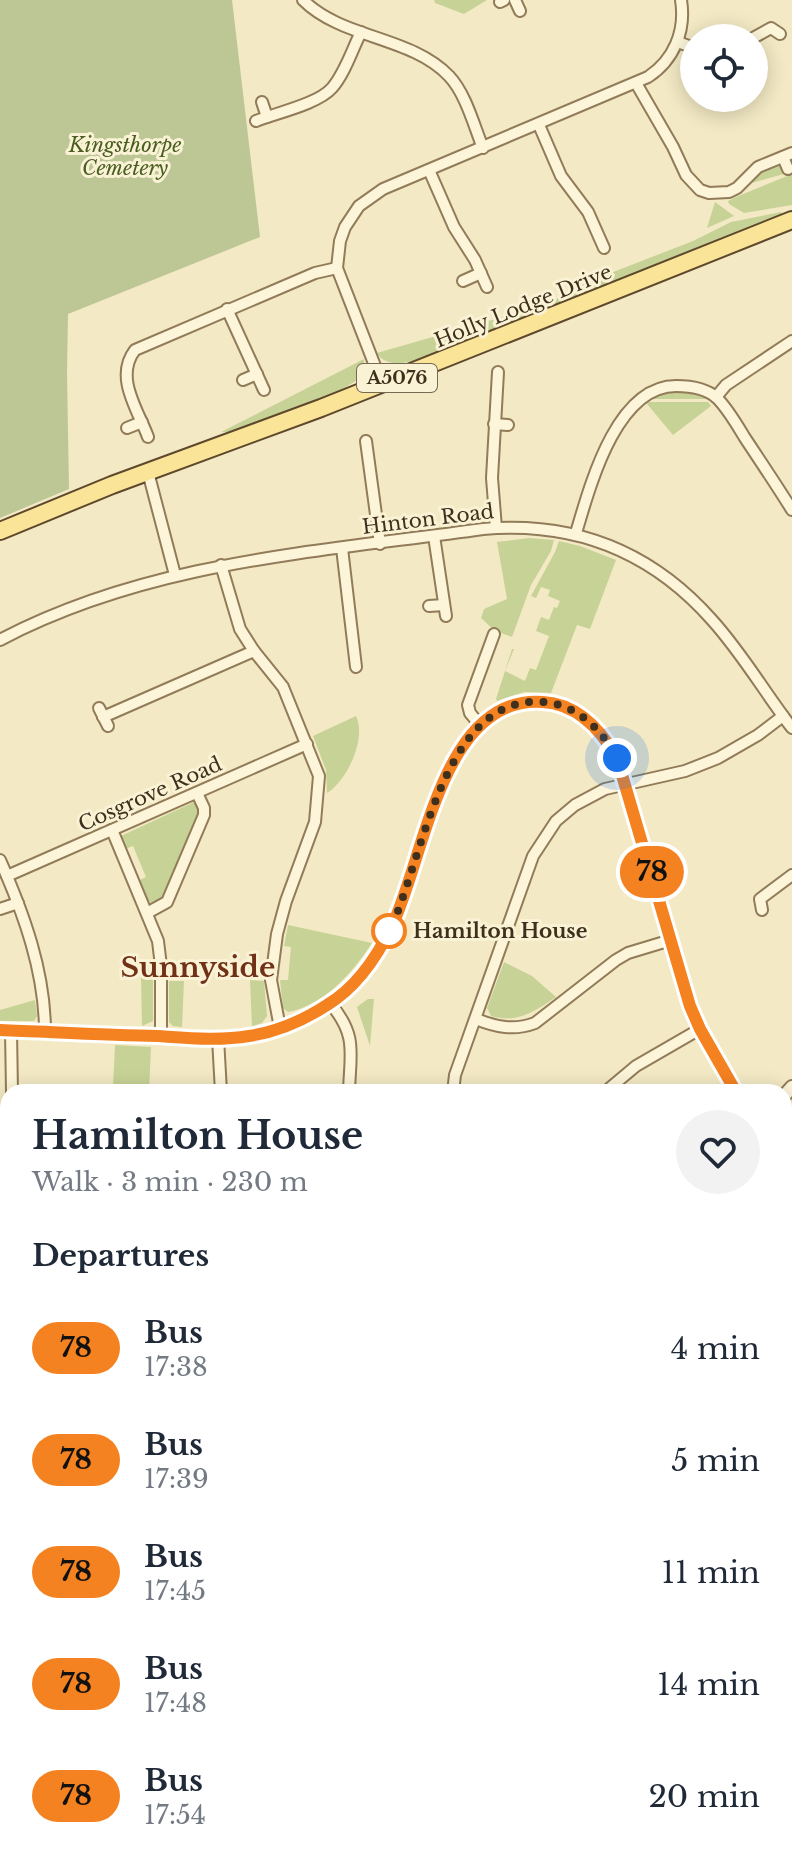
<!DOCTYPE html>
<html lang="en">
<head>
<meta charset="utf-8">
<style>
	:root { --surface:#fff; --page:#f2f2f3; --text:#1f2937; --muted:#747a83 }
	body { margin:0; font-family:"Libre Baskerville",serif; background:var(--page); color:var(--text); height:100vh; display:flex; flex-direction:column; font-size:30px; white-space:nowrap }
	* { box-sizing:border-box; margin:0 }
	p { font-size:26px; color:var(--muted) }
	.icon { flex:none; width:44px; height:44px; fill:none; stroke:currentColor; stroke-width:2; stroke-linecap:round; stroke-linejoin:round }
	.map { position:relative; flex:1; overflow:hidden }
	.sheet { position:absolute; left:0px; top:1084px; width:792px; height:786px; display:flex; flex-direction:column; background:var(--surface); border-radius:24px 24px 0 0; box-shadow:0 4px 20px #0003 }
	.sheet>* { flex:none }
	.badge { padding:0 16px; border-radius:26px; font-size:28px; line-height:52px }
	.controls { position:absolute; left:680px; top:24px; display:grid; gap:16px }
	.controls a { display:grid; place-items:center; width:88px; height:88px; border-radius:50%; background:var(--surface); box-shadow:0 4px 20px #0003; font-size:40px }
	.you { position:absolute; width:40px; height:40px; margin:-20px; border:6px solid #fff; border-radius:50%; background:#1a73e8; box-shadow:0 0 0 12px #1a73e833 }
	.map>.badge { position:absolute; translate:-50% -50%; box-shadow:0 0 0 4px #fff }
	h2 { padding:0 32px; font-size:30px; line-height:72px }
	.round { display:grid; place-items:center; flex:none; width:84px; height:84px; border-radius:42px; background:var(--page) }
	.summary { display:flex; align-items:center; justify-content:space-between; height:136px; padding:0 32px }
	h1 { font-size:38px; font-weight:700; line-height:60px }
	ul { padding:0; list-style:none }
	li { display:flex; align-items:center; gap:24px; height:112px; padding:0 32px }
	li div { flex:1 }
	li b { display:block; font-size:30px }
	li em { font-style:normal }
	li .badge { min-width:88px; font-weight:700; text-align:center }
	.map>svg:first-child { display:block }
	.green { fill:#c7d396 }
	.cemetery { fill:#bdc796 }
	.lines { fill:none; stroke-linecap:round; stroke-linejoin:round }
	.minor-casing { stroke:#917b58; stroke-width:14 }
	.tertiary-casing { stroke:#917b58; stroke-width:16 }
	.primary-casing { stroke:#5e482c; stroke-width:20 }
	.minor { stroke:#fdf5d9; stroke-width:10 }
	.tertiary { stroke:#fdf5d9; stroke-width:12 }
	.primary { stroke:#fae498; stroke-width:16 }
	.line-casing { stroke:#fff; stroke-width:18 }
	.line { stroke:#f58220; stroke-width:12 }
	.walk { stroke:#3f301d; stroke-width:8; stroke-dasharray:0 14.4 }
	.stop-dot { fill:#fff; stroke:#f58220; stroke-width:4 }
	.labels { text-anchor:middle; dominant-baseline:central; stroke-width:6; stroke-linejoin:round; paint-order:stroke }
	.shield { fill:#faf2d5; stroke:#776a54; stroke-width:2 }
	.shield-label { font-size:18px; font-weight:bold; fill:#3f301d }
	.park-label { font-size:20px; font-style:italic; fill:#4a5e21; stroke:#faf2d5 }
	.street-label { font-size:20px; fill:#3f301d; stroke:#faf2d5 }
	.stop-label { font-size:20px; font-weight:bold; fill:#3f301d; stroke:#faf2d5; text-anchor:start }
	.district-label { font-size:28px; font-weight:bold; fill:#713117; stroke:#faf2d5 }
</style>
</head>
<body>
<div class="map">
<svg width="792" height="1869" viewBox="0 0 792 1869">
	<rect width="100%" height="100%" fill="#f3e9c4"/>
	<!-- green -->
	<g class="green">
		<path d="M434 0H487L464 14 435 3Z"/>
		<path d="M774 164 780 166 784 174 748 184 761 169Z"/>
		<path d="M792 174V205L744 213 729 204 728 201 736 197Z"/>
		<path d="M715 202 734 216 707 228Z"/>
		<path d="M781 212 783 215 448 349C429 355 390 375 377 353L544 305 585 283 693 241 731 222Z"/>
		<path d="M364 359V372L360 378C331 398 255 434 221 432Z"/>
		<path d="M676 390 693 392 710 399H648Z"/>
		<path d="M649 402H708L711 406 673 435 647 404Z"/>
		<path d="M529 538 554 540 551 551 531 585 512 637 495 631 481 618 484 609 507 599 497 542Z"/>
		<path d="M559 541 580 546 616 560 590 629 577 625 551 693 524 692 497 701 496 699 512 649H514L505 671 525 681 530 668 536 670 549 636 536 631 541 617 549 620 554 607 557 608 560 601 548 596 550 590 541 587 536 598 531 596 555 552Z"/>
		<path d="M356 716C367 738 347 781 327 793L326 770 313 736Z"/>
		<path d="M194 802 199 805 200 813 164 897 161 901 153 904 146 899 138 881 146 877 133 846 125 849 121 836Z"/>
		<path d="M288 925 372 943C353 972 325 1005 288 1012L283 1008 280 980H288L291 947 284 946Z"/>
		<path d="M504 962 532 976 556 997C536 1011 516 1024 491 1016L487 1008Z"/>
		<path d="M153 967V1021L142 1026 141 976 144 975 143 969Z"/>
		<path d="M250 980 264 981 267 1016 262 1023 252 1026Z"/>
		<path d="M169 981H184L182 1027 173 1026 169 1022Z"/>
		<path d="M368 999H374L370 1046 357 1007Z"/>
		<path d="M35 1000 37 1016 34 1021H0V1010Z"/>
		<path d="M115 1045 151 1047 149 1092H70L69 1087 113 1088Z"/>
		<path d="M784 1406 792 1410V1635L784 1638Z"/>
	</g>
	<!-- cemetery -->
	<path class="cemetery" d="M0 0H232L260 237 68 314 67 373 69 489 0 518Z"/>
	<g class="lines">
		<!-- minor casing -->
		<g class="minor-casing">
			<g id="minor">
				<path d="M303 0C342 39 411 36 449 76 466 94 474 126 483 148"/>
				<path d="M515 0 520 11"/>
				<path d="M500 2 504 0"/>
				<path d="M753 38 771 28 780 34"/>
				<path d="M678 42 694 48"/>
				<path d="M636 83 673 147 686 175 700 190 709 193 729 192 737 188 758 167 792 153"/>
				<path d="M262 102 267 117"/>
				<path d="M256 121C276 113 318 104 332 88 345 73 352 50 361 32"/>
				<path d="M539 125 561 176 588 212 604 248"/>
				<path d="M783 157 788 169"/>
				<path d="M429 170 454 227 475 260 487 287"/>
				<path d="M463 281 481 273"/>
				<path d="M227 309 264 390"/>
				<path d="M243 380 257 374"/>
				<path d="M382 384 337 268 340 241 345 227 359 206 383 189 648 77C674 60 686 31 681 0"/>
				<path d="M716 397 726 385 792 341"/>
				<path d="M494 424 508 425"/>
				<path d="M127 428 142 422"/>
				<path d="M148 437C138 410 114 377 135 350L315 273 337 268"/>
				<path d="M366 441 380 544"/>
				<path d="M148 472 175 575"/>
				<path d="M496 528 492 478 498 372"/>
				<path d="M576 533C590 486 616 386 676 386 690 386 707 389 717 398 728 409 737 425 745 438 761 462 777 486 792 510"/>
				<path d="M434 536 446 616"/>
				<path d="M342 548 356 667"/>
				<path d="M221 565 240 629 254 651 283 687 319 776 315 822 286 901 277 934 271 980 280 1028"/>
				<path d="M429 606 444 605"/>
				<path d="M0 640C150 561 319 552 483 529 575 521 651 551 712 620 742 653 765 693 792 728"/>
				<path d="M99 708 108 726"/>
				<path d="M103 717 254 651"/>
				<path d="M479 724 470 713 468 705 494 634"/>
				<path d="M112 830 158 941 161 966V1037"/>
				<path d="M0 860C24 914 45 972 45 1032"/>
				<path d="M7 876 307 744"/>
				<path d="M0 909 18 903"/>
				<path d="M762 910 760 899 792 875"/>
				<path d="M147 913 167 902 204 815V808L197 793"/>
				<path d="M330 1003C358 1036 350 1053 349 1092"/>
				<path d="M476 1019C496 1027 514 1031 535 1023L616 960 628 953 671 940"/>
				<path d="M0 1030C51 1032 101 1034 152 1036 183 1038 217 1041 249 1036 276 1032 304 1020 327 1005 356 987 378 957 392 926 424 858 443 693 543 701 578 704 601 729 617 758L690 1006 700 1029 736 1092"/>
				<path d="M11 1031 12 1092"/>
				<path d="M218 1038 221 1092"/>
				<path d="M453 1092 455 1075 533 856 556 821 575 805 605 789 685 771 718 758 758 735 783 716"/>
				<path d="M605 1092 636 1066 700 1029"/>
				<path d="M784 1155 792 1164"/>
				<path d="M0 1456 8 1455"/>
				<path d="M784 1719 792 1723"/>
				<path d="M486 1862 489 1869"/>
				<path d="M197 1869 203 1862"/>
				<path d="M344 1869 351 1862"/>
				<path d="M600 1869 616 1865 631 1869"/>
				<path d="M650 1869 653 1862"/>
			</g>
		</g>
		<!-- tertiary casing -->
		<g class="tertiary-casing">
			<g id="tertiary">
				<path d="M784 1096 792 1087"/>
				<path d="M21 1869 27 1862"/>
			</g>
		</g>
		<!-- primary casing -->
		<g class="primary-casing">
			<path id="primary" d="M0 531 112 485 321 408 792 220"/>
		</g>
		<!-- minor -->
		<use href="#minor" class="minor"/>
		<!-- tertiary -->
		<use href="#tertiary" class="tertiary"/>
		<!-- primary -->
		<use href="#primary" class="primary"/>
	</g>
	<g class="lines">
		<!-- line casing -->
		<g class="line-casing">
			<path id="line" d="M0 1030C53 1032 105 1035 158 1036 188 1038 219 1041 249 1036 276 1032 304 1020 327 1005 357 987 377 957 392 926 425 857 442 694 543 702 578 704 601 730 617 758L690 1006 700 1029 736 1092"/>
		</g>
		<!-- line -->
		<use href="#line" class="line"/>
		<!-- walk -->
		<path class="walk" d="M389 931 388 934C423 865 441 695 542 702 577 704 601 729 617 758"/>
	</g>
	<!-- markers -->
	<circle class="stop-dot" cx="389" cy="931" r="16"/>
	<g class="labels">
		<!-- shield labels -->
		<rect class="shield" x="357" y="364" width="80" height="28" rx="6"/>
		<g class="shield-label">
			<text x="397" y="378">A5076</text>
		</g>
		<!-- park labels -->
		<g class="park-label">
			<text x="125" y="145">Kingsthorpe<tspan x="125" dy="23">Cemetery</tspan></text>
		</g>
		<!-- street labels -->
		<g class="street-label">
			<text transform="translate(523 306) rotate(-22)">Holly Lodge Drive</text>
			<text transform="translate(428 519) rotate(-7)">Hinton Road</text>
			<text transform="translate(150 794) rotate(-24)">Cosgrove Road</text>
		</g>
		<!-- stop labels -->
		<g class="stop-label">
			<text x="413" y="931">Hamilton House</text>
		</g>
		<!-- district labels -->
		<g class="district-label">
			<text x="198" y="967">Sunnyside</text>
		</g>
	</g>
</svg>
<div class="controls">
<a><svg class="icon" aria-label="locate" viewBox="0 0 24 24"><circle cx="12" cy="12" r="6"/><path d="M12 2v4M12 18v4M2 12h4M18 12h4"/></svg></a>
</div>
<div class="you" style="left:617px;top:758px"></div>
<b class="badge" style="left:652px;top:872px;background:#f58220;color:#111">78</b>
<section class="sheet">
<div class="summary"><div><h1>Hamilton House</h1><p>Walk · 3 min · 230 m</p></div><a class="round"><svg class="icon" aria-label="heart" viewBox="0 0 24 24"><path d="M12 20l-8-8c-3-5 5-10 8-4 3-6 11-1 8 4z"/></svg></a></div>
<h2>Departures</h2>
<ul>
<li><span class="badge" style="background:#f58220;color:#111">78</span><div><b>Bus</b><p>17:38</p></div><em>4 min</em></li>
<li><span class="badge" style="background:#f58220;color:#111">78</span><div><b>Bus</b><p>17:39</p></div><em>5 min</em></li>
<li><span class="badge" style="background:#f58220;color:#111">78</span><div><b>Bus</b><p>17:45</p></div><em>11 min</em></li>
<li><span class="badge" style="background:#f58220;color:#111">78</span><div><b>Bus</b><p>17:48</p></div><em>14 min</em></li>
<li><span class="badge" style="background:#f58220;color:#111">78</span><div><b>Bus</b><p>17:54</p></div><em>20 min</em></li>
</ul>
</section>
</div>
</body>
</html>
